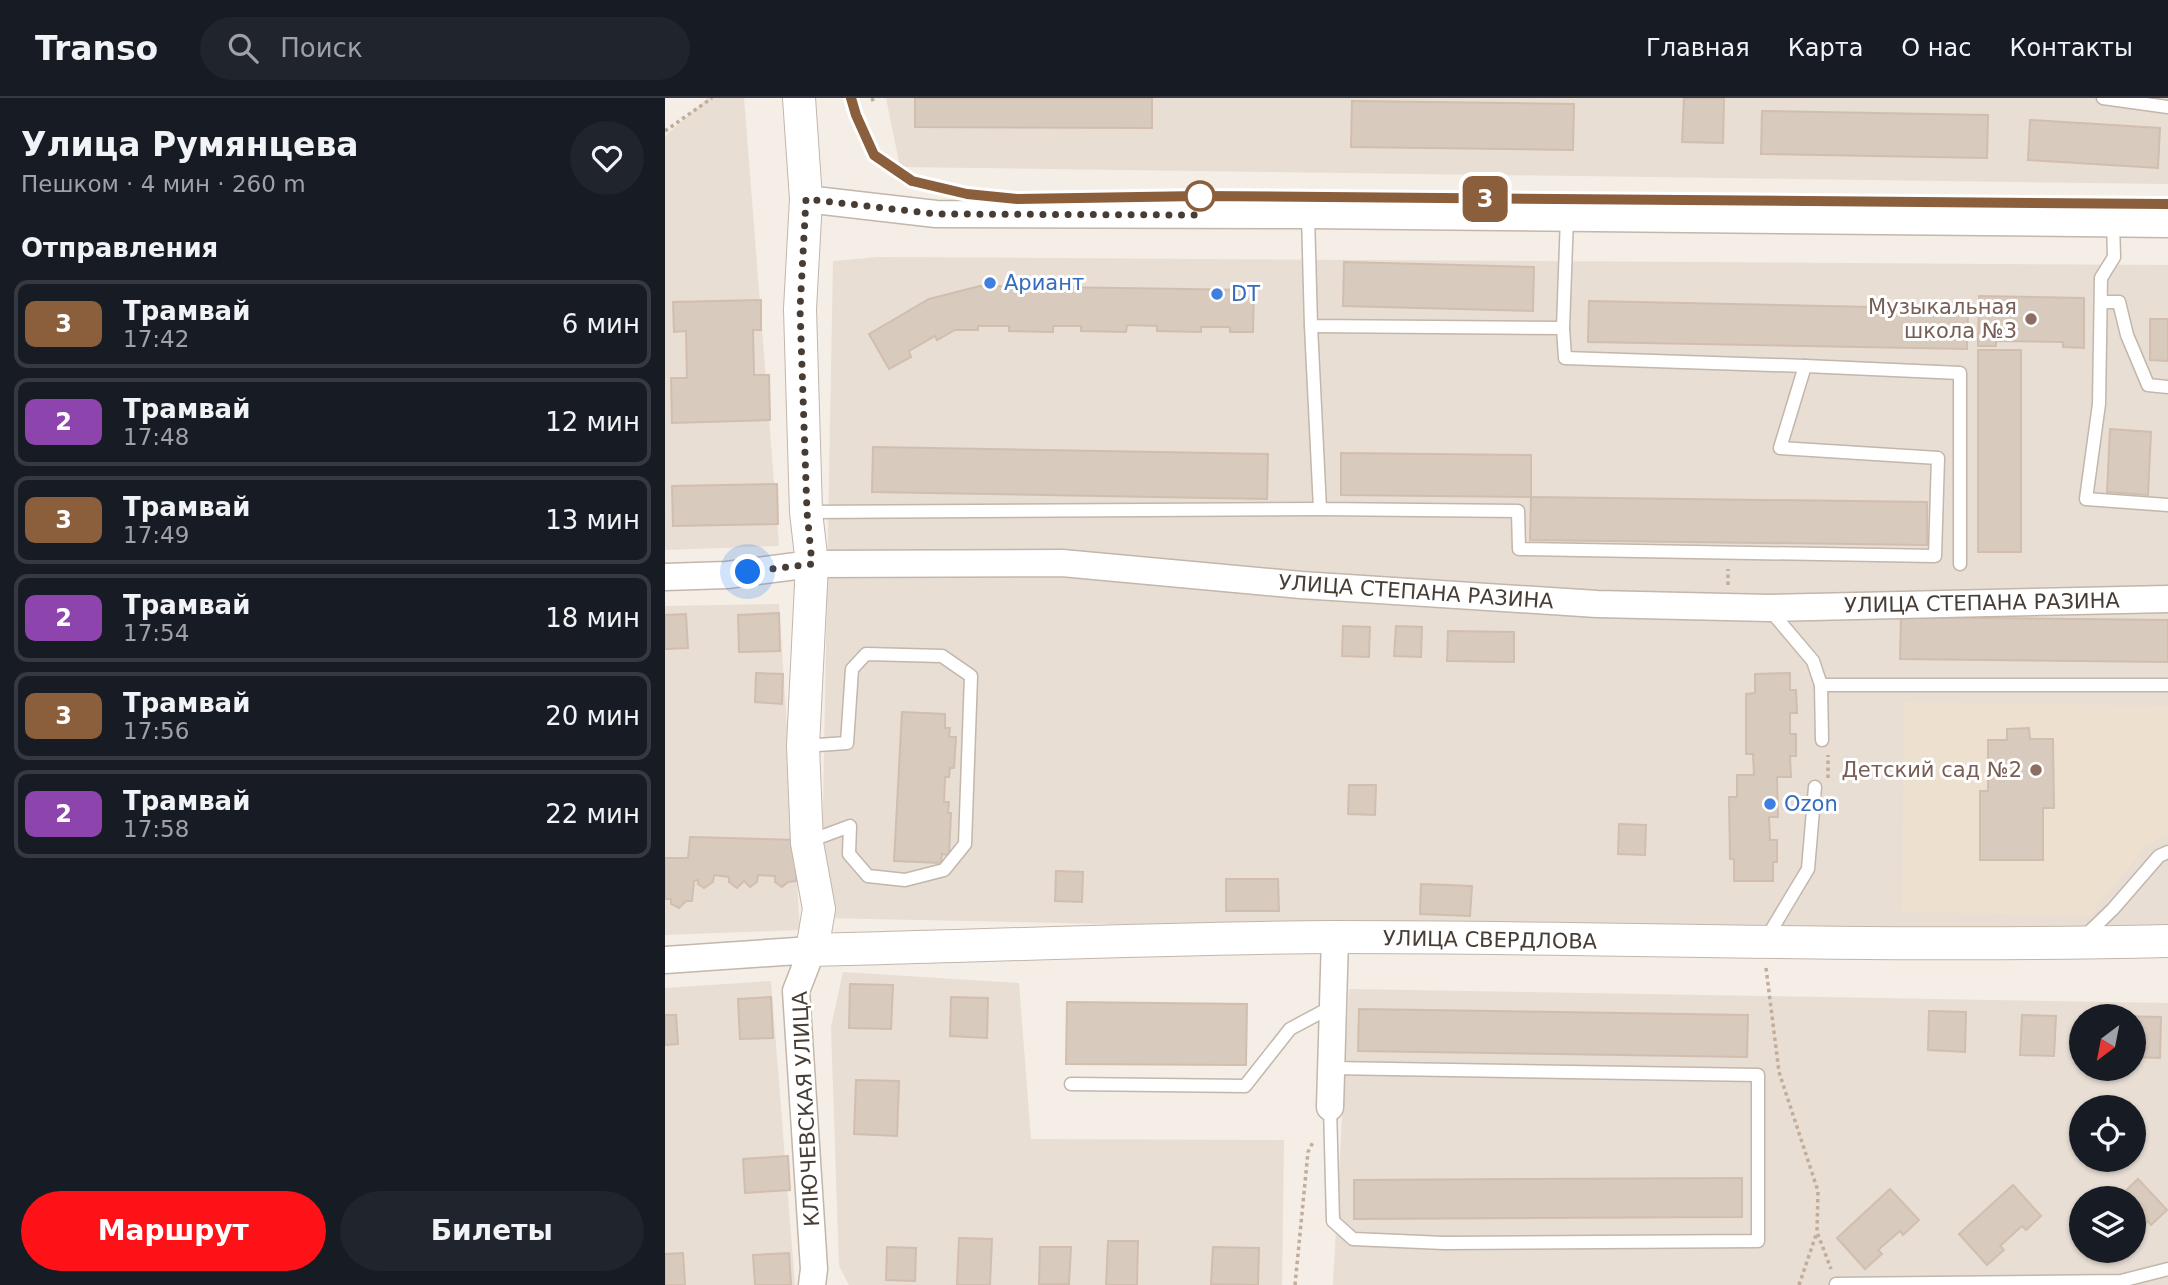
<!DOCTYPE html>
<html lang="ru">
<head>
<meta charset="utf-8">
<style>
	:root { --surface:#171b24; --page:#20242c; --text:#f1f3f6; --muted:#9ea1a6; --line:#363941; --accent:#ff1217 }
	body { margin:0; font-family:"DejaVu Sans",sans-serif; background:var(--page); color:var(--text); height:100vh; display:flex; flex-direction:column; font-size:26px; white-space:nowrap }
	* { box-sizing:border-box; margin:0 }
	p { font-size:23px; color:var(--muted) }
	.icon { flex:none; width:38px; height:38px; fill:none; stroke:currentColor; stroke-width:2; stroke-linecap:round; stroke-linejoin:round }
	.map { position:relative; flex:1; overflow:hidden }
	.panel { display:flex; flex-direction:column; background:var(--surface); width:665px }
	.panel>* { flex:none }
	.badge { padding:0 14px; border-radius:10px; font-size:24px; line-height:46px }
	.needle { width:46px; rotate:212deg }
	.fabs { position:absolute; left:1404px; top:906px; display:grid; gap:14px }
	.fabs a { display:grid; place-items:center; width:77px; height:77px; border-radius:50%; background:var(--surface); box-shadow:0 2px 5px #0004; font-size:35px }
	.you { position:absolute; width:35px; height:35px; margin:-18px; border:5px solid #fff; border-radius:50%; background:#1a73e8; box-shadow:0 0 0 10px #1a73e833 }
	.map>.badge { position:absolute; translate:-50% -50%; box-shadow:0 0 0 4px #fff }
	h2 { padding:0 21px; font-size:26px; line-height:63px }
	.round { display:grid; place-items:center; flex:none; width:74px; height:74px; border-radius:37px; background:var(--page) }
	.headline { display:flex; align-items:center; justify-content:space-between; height:119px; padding:0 21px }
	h1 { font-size:33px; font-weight:700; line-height:52px }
	.primary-button { display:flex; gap:14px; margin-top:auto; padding:14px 21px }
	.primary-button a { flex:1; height:80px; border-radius:42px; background:var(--accent); color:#fff; font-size:28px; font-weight:700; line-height:80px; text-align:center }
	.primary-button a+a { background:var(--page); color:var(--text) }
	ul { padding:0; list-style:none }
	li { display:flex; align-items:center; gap:21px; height:88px; margin:0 14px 10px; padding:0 7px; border:4px solid var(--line); border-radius:14px }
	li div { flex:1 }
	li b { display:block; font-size:26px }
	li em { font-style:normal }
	li .badge { min-width:77px; font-weight:700; text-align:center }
	header { display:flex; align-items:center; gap:42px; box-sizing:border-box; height:98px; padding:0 35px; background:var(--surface); border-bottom:2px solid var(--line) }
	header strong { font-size:33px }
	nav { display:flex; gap:38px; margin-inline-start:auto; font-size:24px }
	.search { width:490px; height:63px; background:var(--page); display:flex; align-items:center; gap:18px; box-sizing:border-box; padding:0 24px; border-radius:38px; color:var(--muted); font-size:26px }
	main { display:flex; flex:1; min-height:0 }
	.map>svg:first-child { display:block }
	.residential { fill:#e8ded4; fill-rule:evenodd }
	.education { fill:#eee0cf }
	.building { fill:#d9cabe; stroke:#d1beae; stroke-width:2 }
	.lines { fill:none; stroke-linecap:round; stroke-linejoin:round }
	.service-casing { stroke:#c3b6ab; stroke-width:15 }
	.minor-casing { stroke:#c3b6ab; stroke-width:29 }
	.tertiary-casing { stroke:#c3b6ab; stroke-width:34 }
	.path { stroke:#c3ad99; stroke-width:3.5; stroke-dasharray:3.5 3.5; stroke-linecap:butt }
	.service { stroke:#fff; stroke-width:12 }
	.minor { stroke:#fff; stroke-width:26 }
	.tertiary { stroke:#fff; stroke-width:32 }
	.tram { stroke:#969696; stroke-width:2 }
	.line-casing { stroke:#fff; stroke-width:16 }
	.line { stroke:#8b5e3c; stroke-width:10 }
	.walk { stroke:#473d35; stroke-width:7; stroke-dasharray:0 12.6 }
	.stop-dot { fill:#fff; stroke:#8b5e3c; stroke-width:3.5 }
	.shop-dot { fill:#3f7fe0; stroke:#fff; stroke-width:2.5 }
	.education-dot { fill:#8d6e63; stroke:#fff; stroke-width:2.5 }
	.labels { text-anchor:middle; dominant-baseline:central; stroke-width:6; stroke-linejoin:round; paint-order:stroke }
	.shop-label { font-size:21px; fill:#366cbe; stroke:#fff; text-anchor:start }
	.education-label { font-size:21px; fill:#785e54; stroke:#fff; text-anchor:end }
	.street-label { font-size:21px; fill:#473d35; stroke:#fff }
</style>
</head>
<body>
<header>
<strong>Transo</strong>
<div class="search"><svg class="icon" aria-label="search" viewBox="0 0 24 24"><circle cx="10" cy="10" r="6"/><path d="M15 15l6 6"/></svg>Поиск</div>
<nav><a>Главная</a><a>Карта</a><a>О нас</a><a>Контакты</a></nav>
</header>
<main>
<section class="panel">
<div class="headline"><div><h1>Улица Румянцева</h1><p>Пешком · 4 мин · 260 m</p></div><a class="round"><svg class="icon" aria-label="heart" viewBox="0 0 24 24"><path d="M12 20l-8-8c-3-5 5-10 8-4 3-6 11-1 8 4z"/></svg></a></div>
<h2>Отправления</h2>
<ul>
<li><span class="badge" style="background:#8b5e3c;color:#fff">3</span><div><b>Трамвай</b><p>17:42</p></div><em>6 мин</em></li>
<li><span class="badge" style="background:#8e44ad;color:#fff">2</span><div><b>Трамвай</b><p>17:48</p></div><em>12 мин</em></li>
<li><span class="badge" style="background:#8b5e3c;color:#fff">3</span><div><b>Трамвай</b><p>17:49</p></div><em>13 мин</em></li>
<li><span class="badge" style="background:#8e44ad;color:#fff">2</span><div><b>Трамвай</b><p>17:54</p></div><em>18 мин</em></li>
<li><span class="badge" style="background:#8b5e3c;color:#fff">3</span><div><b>Трамвай</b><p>17:56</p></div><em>20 мин</em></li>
<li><span class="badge" style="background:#8e44ad;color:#fff">2</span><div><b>Трамвай</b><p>17:58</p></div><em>22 мин</em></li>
</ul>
<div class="primary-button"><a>Маршрут</a><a>Билеты</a></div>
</section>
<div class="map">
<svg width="1503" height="1187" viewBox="0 0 1503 1187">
	<rect width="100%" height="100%" fill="#f4eee6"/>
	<!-- residential -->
	<g class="residential">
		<path d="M43 0H79L114 448 0 452V38Z"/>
		<path d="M221 0H1503V86L235 69Z"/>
		<path d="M213 159 1503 167V848L156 820 168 163Z"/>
		<path d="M114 506 135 832 0 837V508Z"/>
		<path d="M178 874 354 885 366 1041 619 1042 617 1187H184L174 1168 166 929Z"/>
		<path d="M106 883 130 1187H0V890Z"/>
		<path d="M684 891 1503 905V1187H668ZM1416 919H1468V971H1416ZM1416 1010H1468V1062H1416ZM1416 1101H1468V1153H1416Z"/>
	</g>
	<!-- education -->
	<path class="education" d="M1239 604 1503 608V736L1480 749 1424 818 1237 814Z"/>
	<!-- building -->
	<g class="building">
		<path d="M250 0H487V30L250 29Z"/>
		<path d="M1019 0H1059L1058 45 1017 44Z"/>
		<path d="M687 3 909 6 908 52 686 49Z"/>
		<path d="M1097 13 1323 17 1322 60 1096 56Z"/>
		<path d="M1365 22 1495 30 1493 70 1363 62Z"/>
		<path d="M679 164 869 169 868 213 678 208Z"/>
		<path d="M315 188 589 192 588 234H565V229H536V234L492 233V228L462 227 461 234 416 233V228H388V234L344 233V228H313V232H290L272 242 270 238 244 253 246 259 224 271 204 236 264 201Z"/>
		<path d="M1314 198 1419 200V250L1398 249V244L1331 243V248H1313Z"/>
		<path d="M96 202V232H88L89 277H104L105 322 7 325 6 280H22L21 233 9 234 8 204Z"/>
		<path d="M924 203 1303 211 1302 251 923 244Z"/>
		<path d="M1485 221H1503V263L1485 262Z"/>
		<rect x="1313" y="252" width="43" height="202"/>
		<path d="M1445 331 1486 334 1483 397 1442 394Z"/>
		<path d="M208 349 603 356 602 401 207 394Z"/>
		<path d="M676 355 866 357V399L676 397Z"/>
		<path d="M112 386 113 426 8 428 7 388Z"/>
		<path d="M866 399 1262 404V447L865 442Z"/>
		<path d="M114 515 115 553 74 554 73 517Z"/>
		<path d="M21 516 23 550 0 551V517Z"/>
		<path d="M1236 519 1503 522V564L1235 561Z"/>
		<path d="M678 528 705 529 704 559 677 558Z"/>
		<path d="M731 528 757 529 756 559 729 558Z"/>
		<path d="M783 533 849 534V564L782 563Z"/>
		<path d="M91 575 118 576 117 606 90 604Z"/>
		<path d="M1125 575V592H1131L1132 615H1125V636H1131V658H1125L1126 679H1112L1113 719H1104L1105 742H1112V764H1108V783H1069V761H1065L1064 699H1072V677H1089L1088 656H1081V596L1090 595V576Z"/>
		<path d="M237 614 280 616V630H285L284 639H291L289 670H285L284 679H280L279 704H284L283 715H286L284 757 277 756 276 765 229 763Z"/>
		<path d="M1364 630 1365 641H1388L1389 710H1378V762H1315V693H1323V642H1342V631Z"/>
		<path d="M684 687H711L710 717 683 716Z"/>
		<path d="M954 726 981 727 980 757 953 756Z"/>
		<path d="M25 739 133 742 131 783 123 784 117 789 110 784V778L93 777 92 784 85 789 79 783 72 790 64 784V779L49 777 48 784 39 790 33 786V782L29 783 27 803H21L14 810 6 806V801H0V760H23Z"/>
		<path d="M391 773 418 774 417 804 390 803Z"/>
		<path d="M561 781H613L614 813H561Z"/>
		<path d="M756 786 807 788 805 818 755 816Z"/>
		<path d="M185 886 228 887 226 931 184 930Z"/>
		<path d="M106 899 108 940 75 941 73 901Z"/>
		<path d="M286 899 323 900 322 940 285 938Z"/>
		<path d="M402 904 582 906 581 967 401 966Z"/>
		<path d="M694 911 1083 917 1082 959 693 953Z"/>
		<path d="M1264 913 1301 914 1300 954 1263 952Z"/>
		<path d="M0 917H11L13 946 0 947Z"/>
		<path d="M1357 917 1391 918 1389 958 1355 957Z"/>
		<path d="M1451 918 1496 919 1495 960 1468 959V919Z"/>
		<path d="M191 982 234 983 232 1038 189 1036Z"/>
		<path d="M123 1058 125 1092 80 1095 78 1061Z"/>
		<path d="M1077 1080V1119L689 1121V1082Z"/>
		<path d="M1473 1081 1502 1112 1486 1127 1483 1123 1468 1136V1101H1452Z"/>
		<path d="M1348 1087 1376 1118 1361 1132 1357 1128 1335 1148 1339 1152 1322 1167 1294 1136Z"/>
		<path d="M1225 1091 1254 1122 1238 1137 1235 1133 1213 1152 1217 1156 1200 1171 1172 1140Z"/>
		<path d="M294 1140 327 1141 325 1187H292Z"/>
		<path d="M443 1143H473L472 1187H441Z"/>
		<path d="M222 1149 251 1150 250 1183 221 1182Z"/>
		<path d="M375 1149H406L404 1186H374Z"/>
		<path d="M548 1149 594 1150 593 1187 546 1186Z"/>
		<path d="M18 1155 20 1187H0V1156Z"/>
		<path d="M124 1155 126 1187H90L88 1157Z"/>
	</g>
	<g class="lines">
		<!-- service casing -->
		<g class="service-casing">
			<g id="service">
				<path d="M1438 0 1503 9"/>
				<path d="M643 117 646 228 898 230"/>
				<path d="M1448 125 1449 159 1436 180 1434 306 1421 401 1503 407"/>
				<path d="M1436 204H1454L1462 237 1483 287 1503 289"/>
				<path d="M646 228 655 411 853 413 854 451 1270 458 1273 360 1115 350 1140 268 900 260 898 230 902 119"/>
				<path d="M1140 268 1295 275V466"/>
				<path d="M141 414 655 411"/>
				<path d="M1104 511 1148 563 1156 587H1503"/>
				<path d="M1156 587 1157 642"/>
				<path d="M138 648 182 645 187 571 201 556 277 558 306 578 300 746 279 772 240 782 203 778 184 756 185 728 142 744"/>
				<path d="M1418 840 1448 811 1494 758 1503 754"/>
				<path d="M1101 841 1143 771 1150 689"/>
				<path d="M406 986 580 988 625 931 668 908"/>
				<path d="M665 1009 668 1123 688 1141 779 1145 1093 1143V977L666 970"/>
				<path d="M1171 1186 1456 1183 1503 1171"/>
			</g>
		</g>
		<!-- minor casing -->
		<g class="minor-casing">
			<g id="minor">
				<path d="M141 101 271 116 643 117 1503 126"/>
				<path d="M0 479 62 477 147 466 397 465 636 487 932 506 1104 510 1503 501"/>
				<path d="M0 862 147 852 131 893 149 1171 147 1187"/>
				<path d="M665 1009 670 839"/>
			</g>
		</g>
		<!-- tertiary casing -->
		<g class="tertiary-casing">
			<path id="tertiary" d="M134 0 141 101 135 211 141 414 147 466 138 648 142 745 154 811 147 852C321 848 497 840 671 839 949 839 1226 850 1503 843"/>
		</g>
		<!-- path -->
		<g class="path">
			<path d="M207 0 209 5"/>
			<path d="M0 33 47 0"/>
			<path d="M1063 487V471"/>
			<path d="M1163 680V657"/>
			<path d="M1101 870 1114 974 1153 1093 1152 1134 1166 1171"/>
			<path d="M630 1187 643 1054 648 1044"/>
			<path d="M1134 1187 1152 1134"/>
		</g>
		<!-- service -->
		<use href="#service" class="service"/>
		<!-- minor -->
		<use href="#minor" class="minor"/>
		<!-- tertiary -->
		<use href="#tertiary" class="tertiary"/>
		<!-- tram -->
		<path class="tram" d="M186 0 191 17 209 57 247 83 302 96 352 101 535 98 1503 106"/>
	</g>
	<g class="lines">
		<!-- line casing -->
		<g class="line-casing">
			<path id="line" d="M186 0 191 17 209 57 247 83 302 96 352 101 535 98 1503 106"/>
		</g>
		<!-- line -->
		<use href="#line" class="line"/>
		<!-- walk -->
		<path class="walk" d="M83 474 147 466 142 414 135 211 141 101 271 116 531 117 535 98"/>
	</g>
	<!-- markers -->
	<circle class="stop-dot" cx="535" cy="98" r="14"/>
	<g class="shop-dot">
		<circle cx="325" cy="185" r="7"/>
		<circle cx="552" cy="196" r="7"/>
		<circle cx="1105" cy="706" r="7"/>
	</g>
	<g class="education-dot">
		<circle cx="1366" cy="221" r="7"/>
		<circle cx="1371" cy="672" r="7"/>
	</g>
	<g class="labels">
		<!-- shop labels -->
		<g class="shop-label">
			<text x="339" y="185">Ариант</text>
			<text x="566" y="196">DT</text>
			<text x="1119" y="706">Ozon</text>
		</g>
		<!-- education labels -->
		<g class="education-label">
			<text x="1352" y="209">Музыкальная<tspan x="1352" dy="24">школа №3</tspan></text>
			<text x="1357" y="672">Детский сад №2</text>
		</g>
		<!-- street labels -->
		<g class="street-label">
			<text transform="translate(751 494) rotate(4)">УЛИЦА СТЕПАНА РАЗИНА</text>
			<text transform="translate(1317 505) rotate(-1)">УЛИЦА СТЕПАНА РАЗИНА</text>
			<text transform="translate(825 842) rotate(1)">УЛИЦА СВЕРДЛОВА</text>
			<text transform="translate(141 1011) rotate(-93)">КЛЮЧЕВСКАЯ УЛИЦА</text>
		</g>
	</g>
</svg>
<div class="fabs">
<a><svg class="needle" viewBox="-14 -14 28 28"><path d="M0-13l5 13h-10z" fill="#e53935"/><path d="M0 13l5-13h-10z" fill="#9ea1a6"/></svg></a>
<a><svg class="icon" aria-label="locate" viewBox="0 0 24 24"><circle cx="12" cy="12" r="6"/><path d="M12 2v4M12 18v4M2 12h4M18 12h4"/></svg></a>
<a><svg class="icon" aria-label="layers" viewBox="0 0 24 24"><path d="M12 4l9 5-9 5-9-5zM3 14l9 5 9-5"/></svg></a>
</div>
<div class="you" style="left:83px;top:474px"></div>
<b class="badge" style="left:820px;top:101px;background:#8b5e3c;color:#fff">3</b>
</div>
</main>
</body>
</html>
